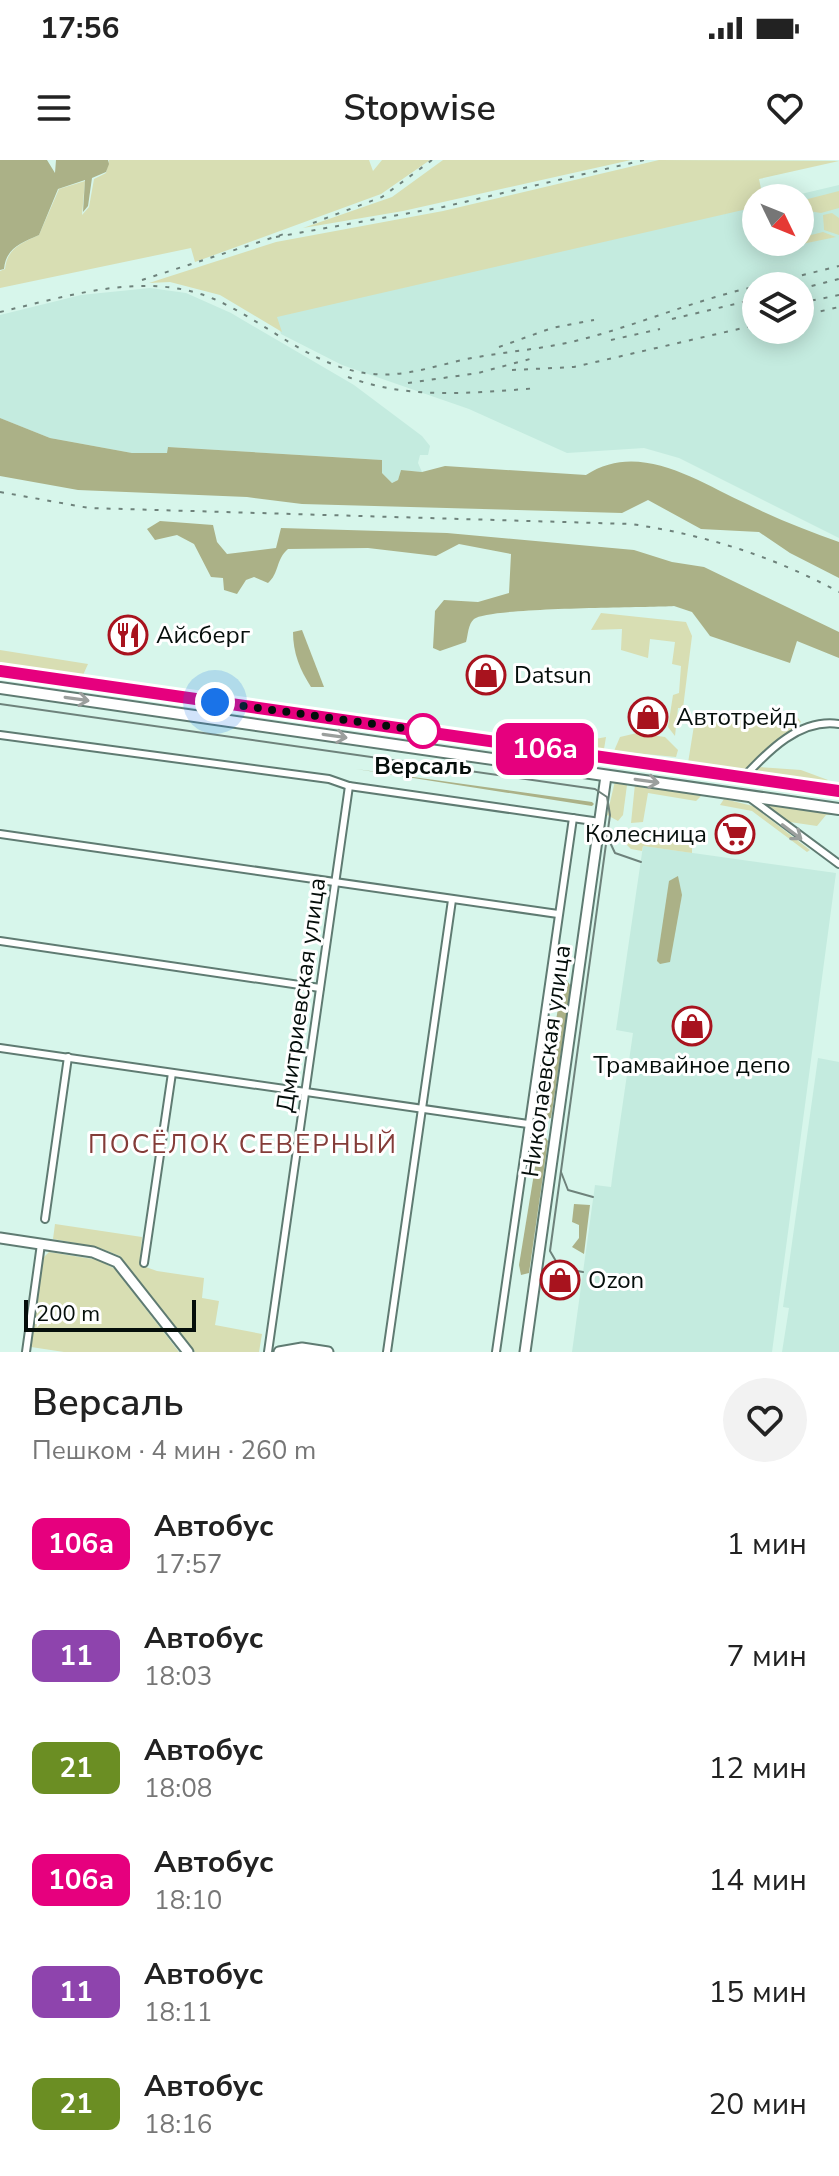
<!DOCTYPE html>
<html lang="ru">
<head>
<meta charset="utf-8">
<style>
	:root { --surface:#fff; --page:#f2f2f2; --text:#222; --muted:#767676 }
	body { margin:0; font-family:"Nunito Sans",sans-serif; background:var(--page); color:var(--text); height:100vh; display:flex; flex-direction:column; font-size:30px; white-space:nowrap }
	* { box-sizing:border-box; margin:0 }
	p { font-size:26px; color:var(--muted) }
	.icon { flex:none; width:44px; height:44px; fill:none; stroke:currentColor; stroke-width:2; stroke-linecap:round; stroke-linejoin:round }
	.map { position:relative; height:1192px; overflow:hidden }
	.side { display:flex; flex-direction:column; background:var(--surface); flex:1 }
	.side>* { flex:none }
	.badge { padding:0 16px; border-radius:12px; font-size:28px; line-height:52px }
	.needle { width:52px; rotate:133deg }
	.fabs { position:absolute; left:742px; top:24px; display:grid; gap:16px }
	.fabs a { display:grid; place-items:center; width:72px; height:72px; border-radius:50%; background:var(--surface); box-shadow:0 4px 20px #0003; font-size:40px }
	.scale { position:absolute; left:24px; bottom:20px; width:172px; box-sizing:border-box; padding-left:8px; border:4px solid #050e0b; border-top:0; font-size:22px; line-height:28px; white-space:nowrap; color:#050e0b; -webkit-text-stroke:6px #fff; paint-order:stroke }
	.you { position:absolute; width:40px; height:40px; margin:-20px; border:6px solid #fff; border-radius:50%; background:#1a73e8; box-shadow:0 0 0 12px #1a73e833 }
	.map>.badge { position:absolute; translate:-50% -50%; box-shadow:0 0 0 4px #fff }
	.round { display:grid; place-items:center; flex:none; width:84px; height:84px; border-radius:42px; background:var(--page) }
	.overview { display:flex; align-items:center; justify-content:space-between; height:136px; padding:0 32px }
	h1 { font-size:38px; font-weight:600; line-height:60px }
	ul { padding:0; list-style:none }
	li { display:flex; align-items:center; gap:24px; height:112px; padding:0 32px }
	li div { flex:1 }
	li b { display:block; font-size:30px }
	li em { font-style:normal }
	li .badge { min-width:88px; font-weight:700; text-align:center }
	.status { display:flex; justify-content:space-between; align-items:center; height:56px; padding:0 40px; background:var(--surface); direction:ltr }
	.status svg { height:22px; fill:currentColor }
	header { display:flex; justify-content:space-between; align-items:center; height:104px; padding:0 32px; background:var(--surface); font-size:36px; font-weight:600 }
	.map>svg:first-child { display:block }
	.built { fill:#c4ebdf; fill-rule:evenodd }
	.green { fill:#d8deb3 }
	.forest { fill:#abb187 }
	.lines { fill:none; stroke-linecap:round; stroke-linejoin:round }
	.minor-casing { stroke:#5f7b72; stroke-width:10 }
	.secondary-casing { stroke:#5f7b72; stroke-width:13 }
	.primary-casing { stroke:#5f7b72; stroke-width:14 }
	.minor { stroke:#fff; stroke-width:6 }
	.secondary { stroke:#fff; stroke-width:9 }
	.primary { stroke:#fff; stroke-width:10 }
	.tram { stroke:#6e827b; stroke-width:2 }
	.rail { stroke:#6e827b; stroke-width:2; stroke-dasharray:4 8; stroke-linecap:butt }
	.oneway { stroke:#9b9f9d }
	.line-casing { stroke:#fff; stroke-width:18 }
	.line { stroke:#e6007e; stroke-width:12 }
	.walk { stroke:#050e0b; stroke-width:8; stroke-dasharray:0 14.4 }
	.stop-dot { fill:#fff; stroke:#e6007e; stroke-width:4 }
	.labels { text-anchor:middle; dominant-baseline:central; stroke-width:6; stroke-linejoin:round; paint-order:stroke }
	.poi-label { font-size:24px; fill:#050e0b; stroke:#fff; text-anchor:start }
	.stop-label { font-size:24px; font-weight:bold; fill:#050e0b; stroke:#fff }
	.street-label { font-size:24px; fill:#050e0b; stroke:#fff }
	.neighbourhood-label { font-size:26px; letter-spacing:2px; fill:#843c38; stroke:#fff }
</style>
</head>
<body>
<div class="status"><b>17:56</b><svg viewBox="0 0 49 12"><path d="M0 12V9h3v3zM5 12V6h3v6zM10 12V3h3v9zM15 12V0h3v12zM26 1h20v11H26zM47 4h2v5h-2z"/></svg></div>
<header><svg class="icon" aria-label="menu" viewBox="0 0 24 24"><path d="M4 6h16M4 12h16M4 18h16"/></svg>Stopwise<svg class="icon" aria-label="heart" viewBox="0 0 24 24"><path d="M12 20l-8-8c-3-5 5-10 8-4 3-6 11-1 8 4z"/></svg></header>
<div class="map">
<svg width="839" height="1192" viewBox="0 0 839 1192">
	<rect width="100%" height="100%" fill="#d7f6eb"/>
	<!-- built -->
	<g class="built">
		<path d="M839 25V378L679 298 644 288 567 293 469 249 342 205 281 174 275 156 756 44V82H800V38H784ZM756 126H800V170H756Z"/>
		<path d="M150 128 186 133 231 153 354 225 422 276 430 286 428 295H420L418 303 422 312 401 310 398 320 392 323 382 313V300L169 287 168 293H132L50 278 0 258V155L81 135Z"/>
		<path d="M643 686 836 713 772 1192H572L595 1025 611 1027 613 1011 633 873 616 870Z"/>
		<path d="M818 898 839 902V1192H782L789 1148 783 1147Z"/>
	</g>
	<!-- green -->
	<g class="green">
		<path d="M109 0H369L373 11 382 0H430L381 34 195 102 191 88 0 128V111L5 109C7 88 22 83 39 75L59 29 85 21 82 55 89 47 94 19 106 13Z"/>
		<path d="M443 0H631L403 51 303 68 392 37Z"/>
		<path d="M659 0 839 1 759 19 763 38 789 33 794 38H756V47L277 157 282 172 220 135 170 122 149 123 276 82 443 51Z"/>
		<path d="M839 31V48L821 53 808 51 800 61V41Z"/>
		<path d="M832 53 839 58V75L824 70 823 55Z"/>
		<path d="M800 64 811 75 823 72 836 77 797 85Z"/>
		<path d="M601 453 686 462 692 476 683 548H678L675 576 668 567 673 535 679 533 681 506 672 504 675 482 650 479 648 498 621 490 622 469 591 470Z"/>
		<path d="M0 490 88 504 83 515 0 507Z"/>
		<path d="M696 553 771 564 796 555 801 562 746 609 688 603Z"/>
		<path d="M587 573 595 575V579L606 577 604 589 572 588 566 583 568 574Z"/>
		<path d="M637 573 665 577 678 590 676 597 614 591 620 577Z"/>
		<path d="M759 607 801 610 828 620 823 624 757 615 754 610Z"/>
		<path d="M615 621 627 625 623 655 618 661 607 655Z"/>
		<path d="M635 624 698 632 701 636 696 641 648 633 643 662 631 663Z"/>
		<path d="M724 639 753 646 810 690 807 692 752 651 720 645Z"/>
		<path d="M766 642 839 652V655H826L817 666 783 661 766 648Z"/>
		<path d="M629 668 641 671 642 676 692 684V693L643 686 642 691 631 689 625 683Z"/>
		<path d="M55 1064 142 1077 140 1105 157 1111 204 1118 202 1138 219 1141 215 1165 262 1174 259 1192H195L120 1096 97 1087 53 1079Z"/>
		<path d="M49 1092 99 1100 115 1109 179 1192H64L31 1187 42 1099Z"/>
	</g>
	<!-- forest -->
	<g class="forest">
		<path d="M0 0H47L55 13 56 0H108L109 4 106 12 92 18 88 46 83 52 85 20 58 29 39 75C21 83 6 88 4 109L0 110Z"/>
		<path d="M0 258 50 278 132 293H167L168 287 382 300V313L392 323 398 320 401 310 422 312 445 306 586 315C639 280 697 321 747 344 777 359 808 371 839 382V418L790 393 759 372 701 369 648 340 622 353 302 344 247 337 78 330 0 316Z"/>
		<path d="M160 361 213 365 217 382 227 394 276 388 281 368 447 373 634 390 672 402 704 407 839 472V498L797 481 790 503 710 476 692 452 674 446C642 448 489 447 474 459 468 464 468 475 466 482L440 491 433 488 435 451 444 440 478 442 509 433 511 394 459 384 436 396 368 388 288 389C276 399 279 414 268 423L254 417 246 420 237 434 224 430 223 418 211 417 194 384 177 375 155 380 147 369Z"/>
		<path d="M302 470 324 527H311C300 510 293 493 293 472Z"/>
		<path d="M356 609 592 642 594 644 592 646Z"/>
		<path d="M678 716 682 735 670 802 660 804 657 801 669 721Z"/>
		<path d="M563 816 571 826 551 958 544 960 542 950Z"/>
		<path d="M541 971 548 981 529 1113 521 1115 519 1105Z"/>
		<path d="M574 1044 590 1045 584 1094 572 1087 579 1078V1065L572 1062Z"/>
	</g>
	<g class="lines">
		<!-- minor casing -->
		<g class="minor-casing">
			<g id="minor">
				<path d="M0 575 329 619 349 626 600 662"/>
				<path d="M743 618C768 591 800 558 839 564"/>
				<path d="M750 638 839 704"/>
				<path d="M0 674 558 754"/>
				<path d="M0 781 320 828"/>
				<path d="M0 888 528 964"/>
				<path d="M45 1059 68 897"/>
				<path d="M144 1103 172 913"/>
				<path d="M26 1192 41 1084"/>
				<path d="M268 1192 349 626"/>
				<path d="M387 1192 452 740"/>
				<path d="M496 1192 573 658"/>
			</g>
		</g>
		<!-- secondary casing -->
		<g class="secondary-casing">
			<g id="secondary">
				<path d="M0 1078 93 1092 117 1102 188 1192"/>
				<path d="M279 1192 302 1188 328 1192"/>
				<path d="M525 1192 606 616"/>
			</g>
		</g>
		<!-- primary casing -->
		<g class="primary-casing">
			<g id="primary">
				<path d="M0 511 839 631"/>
				<path d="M0 528 839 649"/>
			</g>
		</g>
		<!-- minor -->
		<use href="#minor" class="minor"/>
		<!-- secondary -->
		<use href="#secondary" class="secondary"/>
		<!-- primary -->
		<use href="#primary" class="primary"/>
		<!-- tram -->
		<g class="tram">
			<path d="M0 544 595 629 607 637 610 655 550 1091 560 1108 583 1112"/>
			<path d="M607 676 615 693 641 702"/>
			<path d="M561 1012 568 1030 593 1037"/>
		</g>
		<!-- rail -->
		<g class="rail">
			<path d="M313 63 382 37 432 0"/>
			<path d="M276 77 443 47 644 0"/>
			<path d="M142 120 287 73"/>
			<path d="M767 124 839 106"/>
			<path d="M800 129 839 119"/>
			<path d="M800 143 839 135"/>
			<path d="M0 152C69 136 146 110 214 139 267 162 312 208 372 214 406 217 434 206 467 199 507 191 548 189 587 178 642 163 694 141 749 128"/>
			<path d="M809 154 839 147"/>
			<path d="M672 159 756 139"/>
			<path d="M611 180 660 169"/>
			<path d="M499 187 552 168 594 160"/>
			<path d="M512 210 574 207 756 165"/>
			<path d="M348 217C409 240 473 233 538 228"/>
			<path d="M408 223 478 213 530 199"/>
			<path d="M0 332 89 348 631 364C706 375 772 396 839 432"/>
		</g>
	</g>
	<!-- one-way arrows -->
	<defs><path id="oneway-shaft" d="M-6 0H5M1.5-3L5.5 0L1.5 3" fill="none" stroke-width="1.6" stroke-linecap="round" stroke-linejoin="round" transform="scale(2)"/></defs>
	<g class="oneway">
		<use href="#oneway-shaft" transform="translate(77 539) rotate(8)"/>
		<use href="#oneway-shaft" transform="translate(335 576) rotate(8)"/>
		<use href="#oneway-shaft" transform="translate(647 621) rotate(8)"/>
		<use href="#oneway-shaft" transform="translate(792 672) rotate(37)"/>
	</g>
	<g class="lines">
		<!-- line casing -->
		<g class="line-casing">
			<path id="line" d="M0 511 839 631"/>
		</g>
		<!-- line -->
		<use href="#line" class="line"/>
		<!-- walk -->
		<path class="walk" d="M215 542 432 572 423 571"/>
	</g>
	<!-- icons -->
	<defs>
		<g id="restaurant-ring" transform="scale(2)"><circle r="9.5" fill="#fff" stroke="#a8131e" stroke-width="1.5"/><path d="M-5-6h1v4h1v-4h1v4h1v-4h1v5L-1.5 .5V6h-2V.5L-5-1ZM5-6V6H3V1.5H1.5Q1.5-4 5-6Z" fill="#a8131e"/></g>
		<g id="shop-ring" transform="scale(2)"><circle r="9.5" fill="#fff" stroke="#a8131e" stroke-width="1.5"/><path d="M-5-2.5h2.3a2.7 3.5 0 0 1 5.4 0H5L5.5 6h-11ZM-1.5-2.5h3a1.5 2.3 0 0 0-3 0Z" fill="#a8131e"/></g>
		<g id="supermarket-ring" transform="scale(2)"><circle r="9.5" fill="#fff" stroke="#a8131e" stroke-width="1.5"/><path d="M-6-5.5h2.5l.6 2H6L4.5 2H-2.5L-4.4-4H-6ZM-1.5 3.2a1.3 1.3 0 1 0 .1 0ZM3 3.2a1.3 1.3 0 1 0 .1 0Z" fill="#a8131e"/></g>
	</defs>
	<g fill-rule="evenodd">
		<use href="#restaurant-ring" x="128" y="475"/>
		<use href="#shop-ring" x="486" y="515"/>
		<use href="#shop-ring" x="648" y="557"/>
		<use href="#supermarket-ring" x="735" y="674"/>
		<use href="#shop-ring" x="692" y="866"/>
		<use href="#shop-ring" x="560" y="1120"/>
	</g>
	<!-- markers -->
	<circle class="stop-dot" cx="423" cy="571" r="16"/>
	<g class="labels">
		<!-- poi labels -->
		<g class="poi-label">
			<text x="156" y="475">Айсберг</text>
			<text x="514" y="515">Datsun</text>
			<text x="676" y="557">Автотрейд</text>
			<text x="707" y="674" text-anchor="end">Колесница</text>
			<text x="692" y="905" text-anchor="middle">Трамвайное депо</text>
			<text x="588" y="1120">Ozon</text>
		</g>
		<!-- stop labels -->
		<g class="stop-label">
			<text x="423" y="606">Версаль</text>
		</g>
		<!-- street labels -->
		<g class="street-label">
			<text transform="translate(301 835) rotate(-82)">Дмитриевская улица</text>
			<text transform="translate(546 901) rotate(-82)">Николаевская улица</text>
		</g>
		<!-- neighbourhood labels -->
		<g class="neighbourhood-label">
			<text x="243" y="984">ПОСЁЛОК СЕВЕРНЫЙ</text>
		</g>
	</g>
</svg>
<div class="fabs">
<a><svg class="needle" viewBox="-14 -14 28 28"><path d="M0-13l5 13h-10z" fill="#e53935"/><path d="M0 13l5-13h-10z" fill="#767676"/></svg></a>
<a><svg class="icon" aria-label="layers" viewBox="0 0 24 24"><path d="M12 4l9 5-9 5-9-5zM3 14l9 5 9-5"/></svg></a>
</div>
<div class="scale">200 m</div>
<div class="you" style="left:215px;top:542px"></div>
<b class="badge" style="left:545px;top:589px;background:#e6007e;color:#fff">106а</b>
</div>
<section class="side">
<div class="overview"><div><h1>Версаль</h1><p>Пешком · 4 мин · 260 m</p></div><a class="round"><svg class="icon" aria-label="heart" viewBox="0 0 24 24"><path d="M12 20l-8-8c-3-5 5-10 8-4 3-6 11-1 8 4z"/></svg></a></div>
<ul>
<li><span class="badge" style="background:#e6007e;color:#fff">106а</span><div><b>Автобус</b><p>17:57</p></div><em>1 мин</em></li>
<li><span class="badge" style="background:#8e44ad;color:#fff">11</span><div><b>Автобус</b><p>18:03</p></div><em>7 мин</em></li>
<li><span class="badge" style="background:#6b8e23;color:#fff">21</span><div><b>Автобус</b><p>18:08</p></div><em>12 мин</em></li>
<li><span class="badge" style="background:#e6007e;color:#fff">106а</span><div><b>Автобус</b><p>18:10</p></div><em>14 мин</em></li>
<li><span class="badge" style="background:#8e44ad;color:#fff">11</span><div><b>Автобус</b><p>18:11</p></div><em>15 мин</em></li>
<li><span class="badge" style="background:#6b8e23;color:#fff">21</span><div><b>Автобус</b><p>18:16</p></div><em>20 мин</em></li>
</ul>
</section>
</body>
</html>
